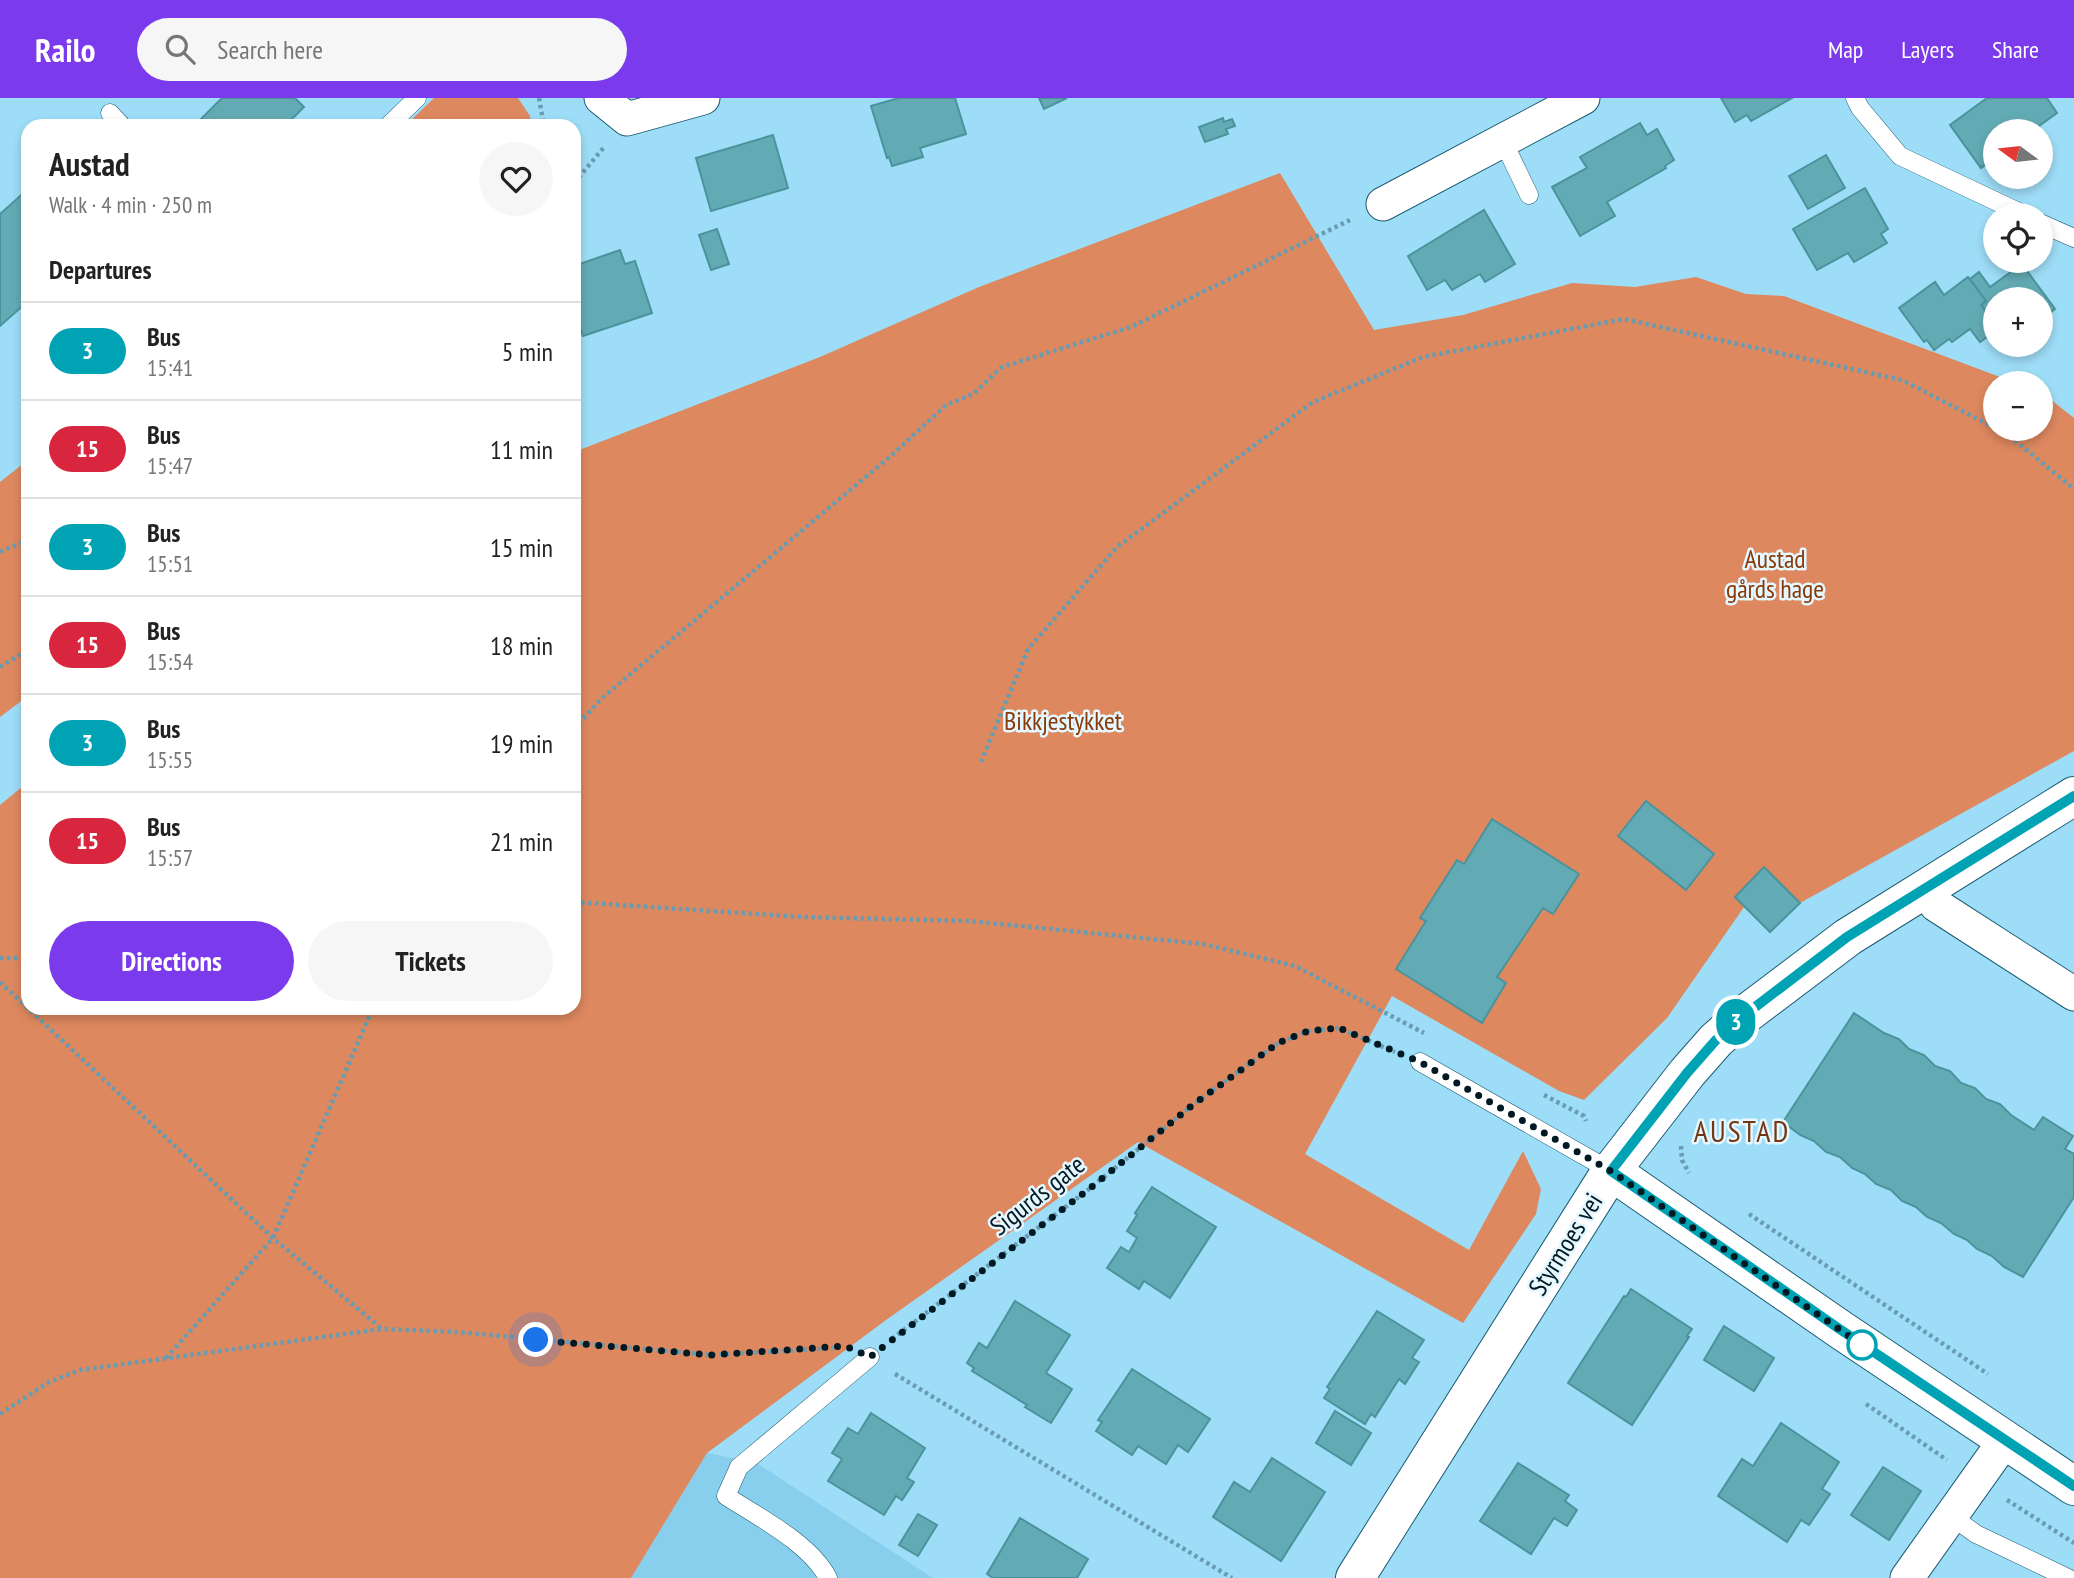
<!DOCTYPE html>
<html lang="en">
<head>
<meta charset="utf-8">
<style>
	:root { --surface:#fff; --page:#f6f6f6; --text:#222; --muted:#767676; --line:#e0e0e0; --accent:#7c3aed }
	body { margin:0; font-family:"PT Sans Narrow",sans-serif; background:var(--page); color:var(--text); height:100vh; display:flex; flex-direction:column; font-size:26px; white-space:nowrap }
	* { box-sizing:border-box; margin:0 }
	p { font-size:23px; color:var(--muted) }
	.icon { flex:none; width:38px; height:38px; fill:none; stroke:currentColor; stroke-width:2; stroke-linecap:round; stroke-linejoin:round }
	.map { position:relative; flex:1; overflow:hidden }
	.details { position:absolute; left:21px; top:21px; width:560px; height:896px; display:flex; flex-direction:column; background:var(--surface); border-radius:21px; box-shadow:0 4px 10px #0003 }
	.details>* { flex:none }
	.badge { padding:0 14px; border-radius:23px; font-size:24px; line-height:46px }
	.needle { width:46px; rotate:285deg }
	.buttons { position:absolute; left:1983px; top:21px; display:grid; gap:14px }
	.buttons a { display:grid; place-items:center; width:70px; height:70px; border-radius:50%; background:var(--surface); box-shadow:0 4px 10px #0003; font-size:35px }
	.you { position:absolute; width:35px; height:35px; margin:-18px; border:5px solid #fff; border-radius:50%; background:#1a73e8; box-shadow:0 0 0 10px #1a73e833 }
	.map>.badge { position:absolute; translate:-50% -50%; box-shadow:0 0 0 4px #fff }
	h2 { padding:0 28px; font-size:26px; line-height:63px }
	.round { display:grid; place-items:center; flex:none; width:74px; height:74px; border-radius:37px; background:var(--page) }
	.headline { display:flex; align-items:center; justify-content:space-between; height:119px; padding:0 28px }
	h1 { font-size:33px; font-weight:800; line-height:52px }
	.button { display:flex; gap:14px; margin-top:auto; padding:14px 28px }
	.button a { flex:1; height:80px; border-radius:42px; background:var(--accent); color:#fff; font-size:28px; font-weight:800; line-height:80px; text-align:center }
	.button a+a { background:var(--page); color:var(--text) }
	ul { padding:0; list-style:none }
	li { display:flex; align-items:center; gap:21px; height:98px; padding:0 28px; border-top:2px solid var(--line) }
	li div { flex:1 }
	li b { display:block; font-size:26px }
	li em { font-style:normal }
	li .badge { min-width:77px; font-weight:700; text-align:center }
	header { display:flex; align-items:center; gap:42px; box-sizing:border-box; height:98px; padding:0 35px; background:var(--accent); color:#fff }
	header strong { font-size:33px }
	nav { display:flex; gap:38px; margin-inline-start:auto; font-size:24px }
	.search { width:490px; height:63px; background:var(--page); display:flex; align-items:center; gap:18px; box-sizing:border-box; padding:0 24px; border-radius:38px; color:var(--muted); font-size:26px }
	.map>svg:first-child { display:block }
	.built { fill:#88cfed }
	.green { fill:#dd885f }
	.building { fill:#63abb4; stroke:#4b939c; stroke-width:2 }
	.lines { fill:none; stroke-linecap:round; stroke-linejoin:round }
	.lane-casing { stroke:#1b5c73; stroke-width:19 }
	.street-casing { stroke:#1b5c73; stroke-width:35 }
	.secondary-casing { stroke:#1b5c73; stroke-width:40 }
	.path { stroke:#6a9cb1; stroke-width:4.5; stroke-dasharray:3.5 3.5; stroke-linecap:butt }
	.lane { stroke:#fff; stroke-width:18 }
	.street { stroke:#fff; stroke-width:33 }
	.secondary { stroke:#fff; stroke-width:38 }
	.line-casing { stroke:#fff; stroke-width:16 }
	.line { stroke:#00a3b4; stroke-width:10 }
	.walk { stroke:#011923; stroke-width:7; stroke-dasharray:0 12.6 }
	.stop-dot { fill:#fff; stroke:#00a3b4; stroke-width:3.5 }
	.labels { text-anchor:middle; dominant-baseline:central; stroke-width:5; stroke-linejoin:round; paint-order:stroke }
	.park-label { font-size:26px; fill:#8a3a08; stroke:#e5f7ff }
	.street-label { font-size:26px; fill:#011923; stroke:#e5f7ff }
	.quarter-label { font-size:30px; letter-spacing:2px; fill:#753614; stroke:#e5f7ff }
</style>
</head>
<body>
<header>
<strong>Railo</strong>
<div class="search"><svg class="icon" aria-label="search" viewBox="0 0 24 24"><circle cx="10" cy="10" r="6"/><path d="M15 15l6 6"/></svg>Search here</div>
<nav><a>Map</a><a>Layers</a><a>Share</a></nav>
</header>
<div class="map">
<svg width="2074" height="1480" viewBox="0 0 2074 1480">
	<rect width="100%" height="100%" fill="#9eddf7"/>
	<!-- built -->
	<path class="built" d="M707 1355 755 1364 933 1480H631Z"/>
	<!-- green -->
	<g class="green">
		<path d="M434 0H518L530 18 531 28H405Z"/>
		<path d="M1280 75 1374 232 1463 217 1572 185 1635 189 1696 179 1746 196 1784 198 2008 282 2029 285H1995V331H2040L2041 294 2074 320V653L1800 805 1770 834 1744 809 1667 920 1584 1002 1559 993 1392 898 1305 1056 1469 1152 1523 1053 1541 1091 1536 1116 1463 1225 1138 1044 886 1222 707 1355 631 1480H0V707L28 684V910H574V354L820 259 979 189Z"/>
		<path d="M28 362V598L0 619V384Z"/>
	</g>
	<!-- building -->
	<g class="building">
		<path d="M222 0H295L304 9 285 28H270L266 23 261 28H208L201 21Z"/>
		<path d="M899 0H955L966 36 920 50 923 59 892 68 889 59 887 60 871 8Z"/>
		<path d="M1039 0H1067L1044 11Z"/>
		<path d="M1721 0H1792L1751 23 1747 17 1735 24Z"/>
		<path d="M1987 0H2047L2057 15 2032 33H1995V60L1981 70 1950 27Z"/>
		<path d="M1223 20 1224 24 1232 21 1235 28 1226 31 1228 36 1205 44 1199 29Z"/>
		<path d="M1640 25 1647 37 1657 31 1674 62 1665 68 1666 70 1607 104 1615 118 1580 138 1552 89 1587 70 1580 59Z"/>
		<path d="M773 37 788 90 711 113 696 60Z"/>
		<path d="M1826 57 1845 90 1808 111 1789 78Z"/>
		<path d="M1865 90 1888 131 1881 136 1887 145 1854 164 1848 155 1817 172 1793 131Z"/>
		<path d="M28 91V203L0 228V116Z"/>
		<path d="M1484 112 1515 166 1485 184 1480 176 1452 192 1445 182 1427 192 1408 158Z"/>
		<path d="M717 131 729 166 711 172 699 137Z"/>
		<path d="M620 152 625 166 635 163 652 215 583 238 574 212V168Z"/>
		<path d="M2022 166 2055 211 2040 222V201H1995V227L1981 207 1986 203 1970 181 1979 174 1990 189Z"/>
		<path d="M1968 179 1986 203 1981 207 1995 227V233L1980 244 1970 231 1952 244 1949 241 1934 252 1927 242 1924 244 1899 210 1935 184 1944 197Z"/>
		<path d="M1646 703 1714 756 1686 792 1618 738Z"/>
		<path d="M1492 721 1579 776 1553 816 1543 810 1497 879 1506 885 1482 925 1396 871 1426 823 1420 820 1457 762 1464 766Z"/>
		<path d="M1764 769 1800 805 1770 834 1735 799Z"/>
		<path d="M1854 915 1884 935 1899 941 1909 951 1924 957 1935 968 1950 973 1961 985 1975 990 1986 1001 2000 1006 2011 1017 2034 1032 2043 1019 2073 1038 2065 1051 2074 1056V1099L2023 1179 2004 1169 1992 1158 1977 1151 1967 1142 1954 1136 1941 1125 1927 1119 1916 1109 1902 1103 1891 1092 1876 1086 1865 1076 1852 1070 1840 1059 1826 1054 1814 1043 1800 1037 1783 1024Z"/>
		<path d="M1152 1089 1216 1129 1170 1200 1144 1183 1139 1191 1107 1170 1121 1149 1129 1154 1137 1140 1127 1133 1137 1117 1135 1115Z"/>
		<path d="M1631 1191 1692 1231 1687 1238 1689 1239 1632 1327 1568 1285 1624 1198 1626 1199Z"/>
		<path d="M1015 1203 1070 1237 1046 1275 1072 1291 1051 1325 1025 1309 1027 1307 972 1273 974 1270 967 1265 979 1245 987 1250Z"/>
		<path d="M1377 1213 1424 1242 1412 1260 1419 1264 1405 1286 1399 1281 1375 1319 1371 1316 1365 1326 1324 1300 1330 1291 1327 1289Z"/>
		<path d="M1724 1228 1774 1260 1754 1293 1704 1262Z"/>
		<path d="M1132 1271 1210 1321 1188 1354 1178 1347 1166 1366 1138 1348 1132 1357 1096 1333 1102 1324 1098 1322Z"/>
		<path d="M1335 1313 1371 1335 1351 1367 1316 1345Z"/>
		<path d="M871 1315 925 1350 907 1380 914 1384 902 1402 896 1398 884 1417 828 1383 842 1361 832 1355 848 1330 858 1336Z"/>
		<path d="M1781 1325 1839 1364 1822 1391 1830 1396 1809 1427 1801 1422 1787 1444 1718 1398 1742 1361 1753 1368Z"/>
		<path d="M1272 1360 1325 1394 1281 1463 1213 1419 1234 1384 1250 1394Z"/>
		<path d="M1518 1365 1569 1397 1565 1403 1577 1412 1567 1428 1554 1420 1531 1456 1480 1423Z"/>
		<path d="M1883 1369 1921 1393 1889 1442 1851 1417Z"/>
		<path d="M918 1416 937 1427 918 1458 899 1447Z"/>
		<path d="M1020 1420 1088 1461 1077 1480H993L987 1476Z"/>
	</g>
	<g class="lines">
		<!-- lane casing -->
		<g class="lane-casing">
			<g id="lane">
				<path d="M1855 0 1860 10 1900 58 2025 117"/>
				<path d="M110 15 122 28"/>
				<path d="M388 28 417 0"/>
				<path d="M1503 43 1529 97"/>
				<path d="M2040 125 2074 140"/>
				<path d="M1420 964 1611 1073"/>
				<path d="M1951 1418 1976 1436 2068 1480"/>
				<path d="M828 1480C810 1445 758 1419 726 1398L739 1369 870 1259"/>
			</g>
		</g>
		<!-- street casing -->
		<g class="street-casing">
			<g id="street">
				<path d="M601 0 627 21 703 0"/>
				<path d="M1383 106 1583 0"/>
				<path d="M1925 790 1936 807 2074 896"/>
				<path d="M1907 1480 2005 1342"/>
			</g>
		</g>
		<!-- secondary casing -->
		<g class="secondary-casing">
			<g id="secondary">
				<path d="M1611 1073 1841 1232 2074 1388"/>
				<path d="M1355 1480 1611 1073 1687 975 1716 942 1746 916 1848 839 2074 698"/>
			</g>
		</g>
		<!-- path -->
		<g class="path">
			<path d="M539 0 544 28"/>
			<path d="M574 85 605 48"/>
			<path d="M574 164 575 165"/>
			<path d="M1997 331 2007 336 2074 391"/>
			<path d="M0 454 28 442"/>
			<path d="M0 569 28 552"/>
			<path d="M574 631 602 600 892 357 946 307 973 296 1002 269 1131 229 1350 122"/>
			<path d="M981 664 1028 551 1117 449 1313 304 1423 259 1624 221 1902 282 1995 330"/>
			<path d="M574 804 803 819 969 823 1203 846 1295 868 1424 935"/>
			<path d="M0 860H28"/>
			<path d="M0 884 273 1140 382 1231"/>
			<path d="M1544 997 1584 1018 1586 1023"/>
			<path d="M1681 1048 1682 1062 1689 1075"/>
			<path d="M1749 1116 1988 1276"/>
			<path d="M892 1241 1089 1091 1194 1006 1278 945 1308 933 1339 930 1395 954"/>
			<path d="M166 1260 273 1140 373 910"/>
			<path d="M895 1276 1232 1480"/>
			<path d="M1866 1306 1947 1362"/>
			<path d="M0 1316 49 1284 80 1272 382 1231 457 1234 711 1257 833 1250"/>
			<path d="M2007 1402 2074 1445"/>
		</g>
		<!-- lane -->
		<use href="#lane" class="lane"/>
		<!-- street -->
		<use href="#street" class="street"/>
		<!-- secondary -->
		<use href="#secondary" class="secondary"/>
	</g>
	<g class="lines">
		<!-- line casing -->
		<g class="line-casing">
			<path id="line" d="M2074 698 1847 839 1746 916 1716 942 1687 975 1611 1073 1841 1232 2074 1388"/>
		</g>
		<!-- line -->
		<use href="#line" class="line"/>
		<!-- walk -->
		<path class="walk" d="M536 1242 711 1257 845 1248 870 1259 1089 1091 1194 1006 1278 945 1308 933 1339 930 1420 964 1611 1073 1862 1247"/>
	</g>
	<!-- markers -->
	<circle class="stop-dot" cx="1862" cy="1247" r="14"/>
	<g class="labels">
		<!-- park labels -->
		<g class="park-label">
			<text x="1775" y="460">Austad<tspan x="1775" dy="30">gårds hage</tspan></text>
			<text x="1063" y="622">Bikkjestykket</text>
		</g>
		<!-- street labels -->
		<g class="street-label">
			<text transform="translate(1037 1097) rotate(-38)">Sigurds gate</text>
			<text transform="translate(1565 1146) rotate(-58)">Styrmoes vei</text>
		</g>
		<!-- quarter labels -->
		<g class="quarter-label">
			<text x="1742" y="1032">AUSTAD</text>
		</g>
	</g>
</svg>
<div class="buttons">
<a><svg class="needle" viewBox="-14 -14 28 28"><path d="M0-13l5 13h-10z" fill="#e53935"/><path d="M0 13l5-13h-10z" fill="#767676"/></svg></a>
<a><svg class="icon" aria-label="locate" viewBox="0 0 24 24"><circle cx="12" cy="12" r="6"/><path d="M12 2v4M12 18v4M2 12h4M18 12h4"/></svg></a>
<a>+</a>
<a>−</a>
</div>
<div class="you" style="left:536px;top:1242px"></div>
<b class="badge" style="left:1736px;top:924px;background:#00a3b4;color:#fff">3</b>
<section class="details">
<div class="headline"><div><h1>Austad</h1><p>Walk · 4 min · 250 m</p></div><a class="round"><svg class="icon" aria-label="heart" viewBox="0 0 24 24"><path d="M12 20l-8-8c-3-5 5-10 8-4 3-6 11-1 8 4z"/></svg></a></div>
<h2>Departures</h2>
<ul>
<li><span class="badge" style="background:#00a3b4;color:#fff">3</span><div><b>Bus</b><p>15:41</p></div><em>5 min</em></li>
<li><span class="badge" style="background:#d7263d;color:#fff">15</span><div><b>Bus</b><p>15:47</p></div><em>11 min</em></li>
<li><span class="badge" style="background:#00a3b4;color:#fff">3</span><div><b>Bus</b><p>15:51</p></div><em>15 min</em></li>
<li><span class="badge" style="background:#d7263d;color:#fff">15</span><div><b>Bus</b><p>15:54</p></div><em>18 min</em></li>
<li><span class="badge" style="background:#00a3b4;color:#fff">3</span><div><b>Bus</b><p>15:55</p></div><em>19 min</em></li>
<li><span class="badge" style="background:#d7263d;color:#fff">15</span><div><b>Bus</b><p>15:57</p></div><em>21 min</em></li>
</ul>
<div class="button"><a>Directions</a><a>Tickets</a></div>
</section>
</div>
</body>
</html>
